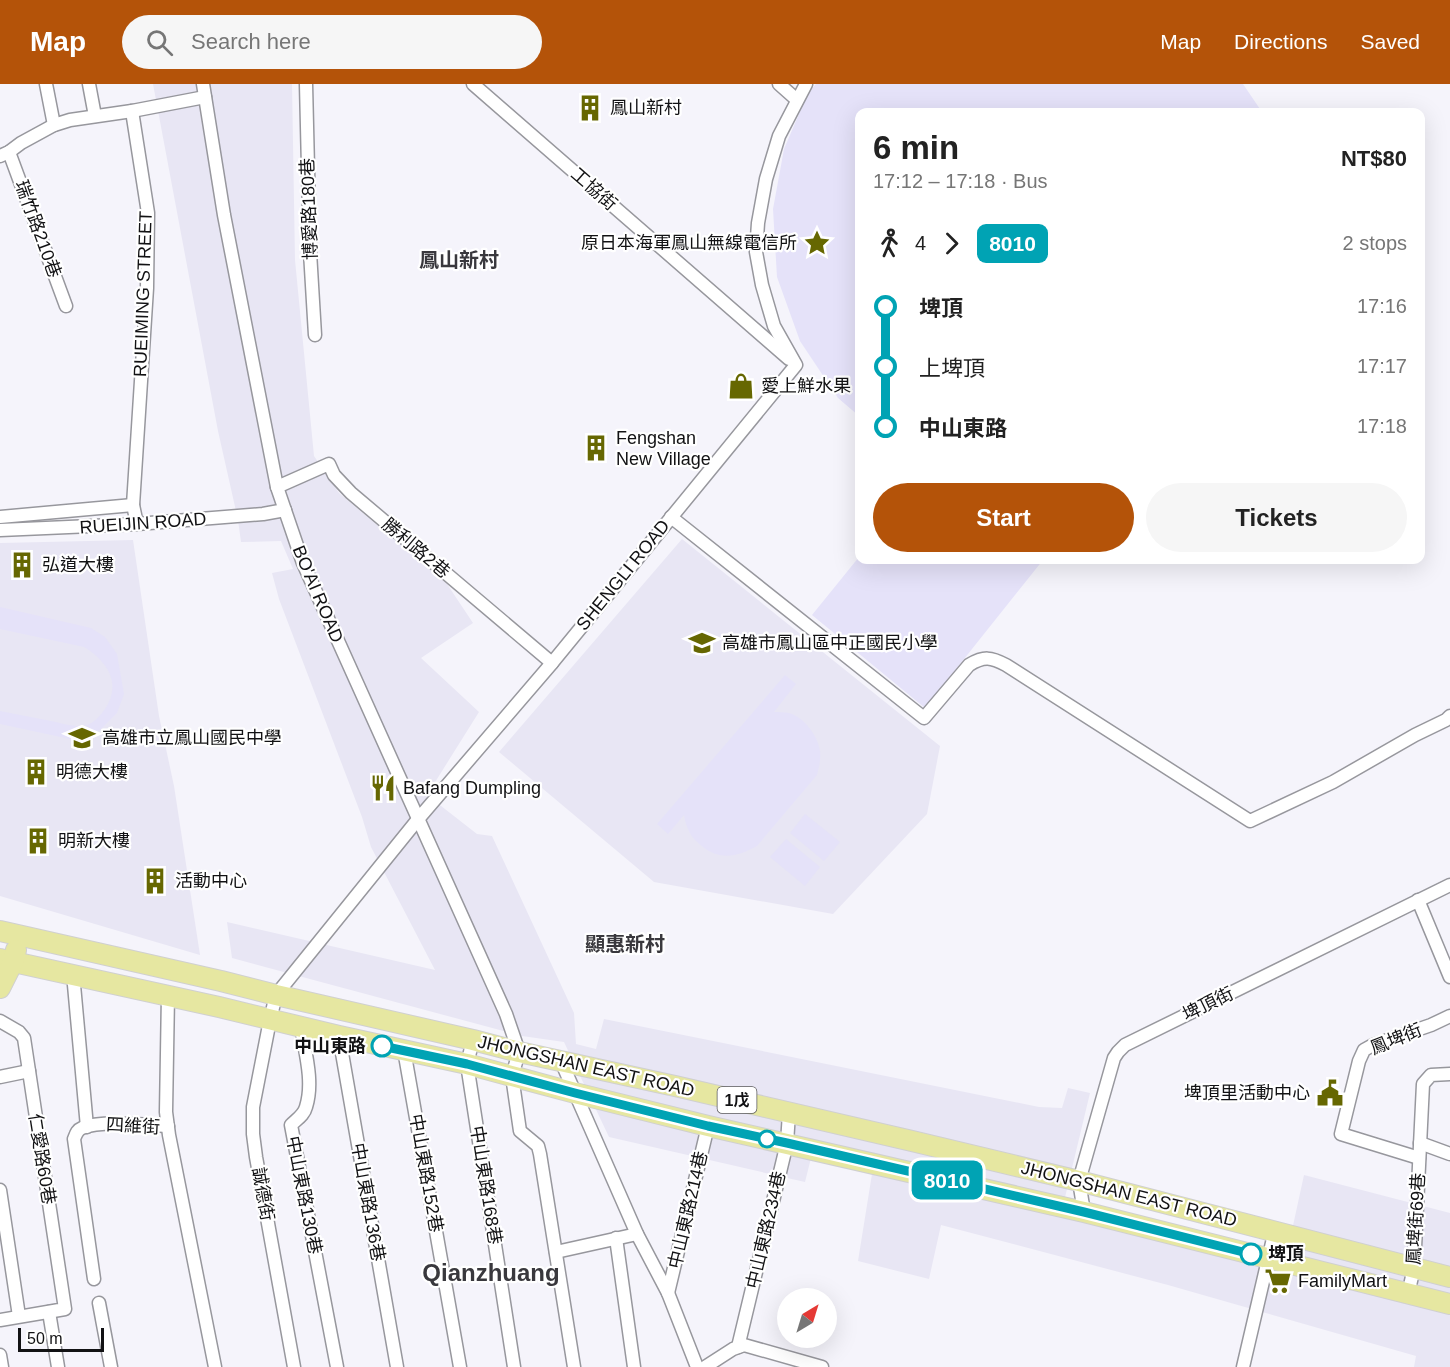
<!DOCTYPE html>
<html lang="en">
<head>
<meta charset="utf-8">
<style>
	:root { --surface:#fff; --page:#f6f6f6; --text:#222; --muted:#767676; --accent:#b45309 }
	body { margin:0; font-family:Helvetica,"Noto Sans TC",sans-serif; background:var(--page); color:var(--text); height:100vh; display:flex; flex-direction:column; font-size:22px; white-space:nowrap }
	* { box-sizing:border-box; margin:0 }
	p { font-size:20px; color:var(--muted) }
	.icon { flex:none; width:33px; height:33px; fill:none; stroke:currentColor; stroke-width:2; stroke-linecap:round; stroke-linejoin:round }
	.map { position:relative; flex:1; overflow:hidden }
	.side { position:absolute; left:855px; top:24px; width:570px; height:456px; display:flex; flex-direction:column; background:var(--surface); border-radius:12px; box-shadow:0 6px 24px #0002 }
	.side>* { flex:none }
	.badge { padding:0 12px; border-radius:9px; font-size:21px; line-height:39px }
	.needle { width:39px; rotate:38deg }
	.buttons { position:absolute; left:777px; top:1204px; display:grid; gap:12px }
	.buttons a { display:grid; place-items:center; width:60px; height:60px; border-radius:50%; background:var(--surface); box-shadow:0 6px 24px #0002; font-size:30px }
	.scale { position:absolute; left:18px; bottom:15px; width:86px; box-sizing:border-box; padding-left:6px; border:3px solid #121214; border-top:0; font-size:16px; line-height:21px; white-space:nowrap; color:#121214; -webkit-text-stroke:4px #fff; paint-order:stroke }
	.map>.badge { position:absolute; translate:-50% -50%; box-shadow:0 0 0 3px #fff }
	.legs { display:flex; align-items:center; gap:9px; height:66px; padding:0 18px; font-size:20px }
	.legs p { margin-inline-start:auto }
	.head { display:flex; align-items:center; justify-content:space-between; height:102px; padding:0 18px }
	h1 { font-size:33px; font-weight:700; line-height:45px }
	.action { display:flex; gap:12px; margin-top:auto; padding:12px 18px }
	.action a { flex:1; height:69px; border-radius:36px; background:var(--accent); color:#fff; font-size:24px; font-weight:700; line-height:69px; text-align:center }
	.action a+a { background:var(--page); color:var(--text) }
	ul { padding:0 18px; list-style:none }
	li { display:flex; align-items:center; gap:21px; height:60px; font-size:22px }
	li i { display:grid; place-items:center; width:9px; height:100%; margin:0 8px; background:currentColor }
	li i::after { content:''; width:15px; height:15px; margin:-8px; border:4px solid; border-radius:50%; background:var(--surface) }
	li p { margin-inline-start:auto }
	li:first-child i { background:linear-gradient(#0000 50%,currentColor 0) }
	li:last-child i { background:linear-gradient(currentColor 50%,#0000 0) }
	header { display:flex; align-items:center; gap:36px; box-sizing:border-box; height:84px; padding:0 30px; background:var(--accent); color:#fff }
	header strong { font-size:28px }
	nav { display:flex; gap:33px; margin-inline-start:auto; font-size:21px }
	.search { width:420px; height:54px; background:var(--page); display:flex; align-items:center; gap:15px; box-sizing:border-box; padding:0 21px; border-radius:33px; color:var(--muted); font-size:22px }
	.map>svg:first-child { display:block }
	.built { fill:#e8e6f4 }
	.green { fill:#e5e2f9 }
	.lines { fill:none; stroke-linecap:round; stroke-linejoin:round }
	.street-casing { stroke:#97979d; stroke-width:15 }
	.primary-casing { stroke:#d0d0d0; stroke-width:22 }
	.street { stroke:#fff; stroke-width:12 }
	.primary { stroke:#e6e7a1; stroke-width:20 }
	.line-1-casing { stroke:#fff; stroke-width:14 }
	.line-1 { stroke:#00a3b4; stroke-width:9 }
	.stop-1-dot { fill:#fff; stroke:#00a3b4; stroke-width:3 }
	.labels { text-anchor:middle; dominant-baseline:central; stroke-width:4.5; stroke-linejoin:round; paint-order:stroke }
	.shield { fill:#fff; stroke:#59595a; stroke-width:1.5 }
	.shield-label { font-size:16px; font-weight:bold; fill:#121214 }
	.poi-label { font-size:18px; fill:#121214; stroke:#fff; text-anchor:start }
	.street-label { font-size:18px; fill:#121214; stroke:#fff }
	.stop-label { font-size:18px; font-weight:bold; fill:#121214; stroke:#fff; text-anchor:end }
	.neighbourhood-label { font-size:20px; font-weight:bold; fill:#39383d; stroke:#fff }
	.district-label { font-size:24px; font-weight:bold; fill:#39383d; stroke:#fff }
</style>
</head>
<body>
<header>
<strong>Map</strong>
<div class="search"><svg class="icon" aria-label="search" viewBox="0 0 24 24"><circle cx="10" cy="10" r="6"/><path d="M15 15l6 6"/></svg>Search here</div>
<nav><a>Map</a><a>Directions</a><a>Saved</a></nav>
</header>
<div class="map">
<svg width="1450" height="1283" viewBox="0 0 1450 1283">
	<rect width="100%" height="100%" fill="#f5f4fb"/>
	<!-- built -->
	<g class="built">
		<path d="M153 0H292L295 176 314 372 339 409 447 500 473 539 421 574 479 628 427 711 477 750 492 752 574 929 576 960 596 965 604 935 1039 1023 1062 1024 1068 1004 1090 1009 1061 1130 1284 1183 1304 1091 1450 1129V1283H1414L1416 1272 1168 1201 941 1141 929 1195 858 1177 872 1090 811 1074 805 1098 609 1053 564 958 522 952 232 874 227 838 435 886 371 763 362 733 279 515 272 489 293 485 281 457 241 458 238 436 218 347Z"/>
		<path d="M682 455 940 662 927 730 833 830 654 798 499 668Z"/>
		<path d="M133 456 159 632 174 702 200 871 0 812V459Z"/>
	</g>
	<!-- green -->
	<g class="green">
		<path d="M816 0H1243L1262 28H860L859 332 838 314 800 257 777 193 773 125 784 65 808 9Z"/>
		<path d="M859 473 860 476H1043L925 624 812 531Z"/>
		<path d="M0 523 91 544 105 553 117 570 124 610 117 629 101 645 88 654 70 655 0 640V627C17 630 34 634 51 637 61 639 73 643 83 642 91 641 97 635 102 629 123 603 110 579 84 563L0 545Z"/>
		<path d="M785 591 796 600 774 628C779 628 784 628 789 629 804 633 818 652 820 667 821 676 819 683 817 691L757 762C739 772 721 777 703 763 697 758 691 753 688 745 686 741 685 736 684 731L668 750 657 740Z"/>
		<path d="M805 730 840 758 824 777 790 749Z"/>
		<path d="M786 755 820 783 805 802 770 773Z"/>
	</g>
	<g class="lines">
		<!-- street casing -->
		<g class="street-casing">
			<g id="street">
				<path d="M46 0 54 41"/>
				<path d="M89 0 95 32"/>
				<path d="M203 0 224 131 270 367 277 403 303 479 506 930 519 968 512 992 520 1047 538 1062 540 1070 574 1283"/>
				<path d="M306 0 310 168 315 251"/>
				<path d="M473 0 789 275"/>
				<path d="M779 0 797 16"/>
				<path d="M132 27 148 129 147 204 133 421 137 440"/>
				<path d="M9 68 66 222"/>
				<path d="M0 72 9 68 21 59 54 41 70 36 132 27 205 13"/>
				<path d="M277 403 329 380 334 391 351 409 552 579"/>
				<path d="M0 433 133 421"/>
				<path d="M671 433 924 634 969 581C984 572 991 573 1006 581L1250 737 1333 698 1415 651 1446 636 1450 632"/>
				<path d="M0 446 137 440 263 430 285 426"/>
				<path d="M1418 816 1450 893"/>
				<path d="M73 890 87 1043"/>
				<path d="M168 911 166 1028 169 1051 215 1283"/>
				<path d="M0 937 19 948 24 954 65 1225 0 1236"/>
				<path d="M301 943C305 968 314 998 306 1023 304 1031 297 1035 291 1041L337 1283"/>
				<path d="M339 952 397 1283"/>
				<path d="M473 956 467 980 514 1283"/>
				<path d="M404 966 460 1283"/>
				<path d="M561 977 637 1150 668 1209 697 1283"/>
				<path d="M0 993 29 987"/>
				<path d="M1420 1059 1450 1070"/>
				<path d="M1419 1074 1341 1050 1359 977 1364 966 1373 961 1431 941 1450 932"/>
				<path d="M0 1106 19 1232"/>
				<path d="M1084 1128 1079 1097 1114 974 1118 968 1125 961 1450 801"/>
				<path d="M616 1154 634 1283"/>
				<path d="M556 1168 637 1150"/>
				<path d="M94 1195 74 1055C76 1050 77 1046 82 1044 100 1036 147 1041 168 1042"/>
				<path d="M668 1209 708 1042"/>
				<path d="M1408 1210 1414 1184 1423 1000 1431 991 1450 990"/>
				<path d="M99 1219 111 1283"/>
				<path d="M49 1228 58 1283"/>
				<path d="M738 1263 787 1059 789 1029"/>
				<path d="M0 1271 2 1283"/>
				<path d="M294 1283 256 1073 253 1050V1023L270 936 276 911 419 734 552 579 796 281 774 242 762 201 756 168 758 139 766 95 779 52 806 0"/>
				<path d="M705 1283 733 1265 744 1261 822 1283"/>
				<path d="M1243 1283 1275 1146"/>
			</g>
		</g>
		<!-- primary casing -->
		<g class="primary-casing">
			<g id="primary">
				<path d="M0 847 221 897 276 911 473 956 519 968 675 1002 912 1057 1079 1097 1450 1193"/>
				<path d="M0 875 219 923 339 952 467 980 575 1009 708 1042 1084 1128 1450 1220"/>
				<path d="M0 904 13 878 16 866"/>
			</g>
		</g>
		<!-- street -->
		<use href="#street" class="street"/>
		<!-- primary -->
		<use href="#primary" class="primary"/>
	</g>
	<g class="lines">
		<!-- line-1 casing -->
		<g class="line-1-casing">
			<path id="line-1" d="M382 962 467 980 575 1009 708 1042 787 1059 1084 1128 1251 1170"/>
		</g>
		<!-- line-1 -->
		<use href="#line-1" class="line-1"/>
	</g>
	<!-- icons -->
	<defs>
		<g id="building-bare" transform="scale(2.07)"><path d="M-4-6H4V6H1V3H-1V6H-4ZM-2.5-4.3h1.7v1.8h-1.7ZM.8-4.3h1.7v1.8H.8ZM-2.5-1h1.7V.8h-1.7ZM.8-1h1.7V.8H.8Z" fill="#666701" stroke="#fff" stroke-width="2.5" paint-order="stroke"/></g>
		<g id="sight-bare" transform="scale(2.07)"><path d="M0-6L1.8-2.2L6-1.7L2.9 1.2L3.7 5.4L0 3.3L-3.7 5.4L-2.9 1.2L-6-1.7L-1.8-2.2Z" fill="#666701" stroke="#fff" stroke-width="2.5" paint-order="stroke"/></g>
		<g id="shop-bare" transform="scale(2.07)"><path d="M-5-2.5h2.3a2.7 3.5 0 0 1 5.4 0H5L5.5 6h-11ZM-1.5-2.5h3a1.5 2.3 0 0 0-3 0Z" fill="#666701" stroke="#fff" stroke-width="2.5" paint-order="stroke"/></g>
		<g id="school-bare" transform="scale(2.07)"><path d="M0-5L7-2L0 1L-7-2ZM-4 1L0 2.5L4 1V4Q0 6-4 4Z" fill="#666701" stroke="#fff" stroke-width="2.5" paint-order="stroke"/></g>
		<g id="restaurant-bare" transform="scale(2.07)"><path d="M-5-6h1v4h1v-4h1v4h1v-4h1v5L-1.5 .5V6h-2V.5L-5-1ZM5-6V6H3V1.5H1.5Q1.5-4 5-6Z" fill="#666701" stroke="#fff" stroke-width="2.5" paint-order="stroke"/></g>
		<g id="civic-bare" transform="scale(2.07)"><path d="M-.6-6.5H3V-4.5H.6V-3L4-1V1h2V6H-6V1h2V-1L-.6-3ZM-1.2 2.5V6h2.4V2.5Z" fill="#666701" stroke="#fff" stroke-width="2.5" paint-order="stroke"/></g>
		<g id="supermarket-bare" transform="scale(2.07)"><path d="M-6-5.5h2.5l.6 2H6L4.5 2H-2.5L-4.4-4H-6ZM-1.5 3.2a1.3 1.3 0 1 0 .1 0ZM3 3.2a1.3 1.3 0 1 0 .1 0Z" fill="#666701" stroke="#fff" stroke-width="2.5" paint-order="stroke"/></g>
	</defs>
	<g fill-rule="evenodd">
		<use href="#building-bare" x="590" y="24"/>
		<use href="#sight-bare" x="817" y="159"/>
		<use href="#shop-bare" x="741" y="302"/>
		<use href="#building-bare" x="596" y="364"/>
		<use href="#building-bare" x="22" y="481"/>
		<use href="#school-bare" x="702" y="559"/>
		<use href="#school-bare" x="82" y="654"/>
		<use href="#building-bare" x="36" y="688"/>
		<use href="#restaurant-bare" x="383" y="704"/>
		<use href="#building-bare" x="38" y="757"/>
		<use href="#building-bare" x="155" y="797"/>
		<use href="#civic-bare" x="1330" y="1009"/>
		<use href="#supermarket-bare" x="1278" y="1197"/>
	</g>
	<!-- markers -->
	<g class="stop-1-dot">
		<circle cx="382" cy="962" r="10"/>
		<circle cx="767" cy="1055" r="8"/>
		<circle cx="1251" cy="1170" r="10"/>
	</g>
	<g class="labels">
		<!-- shield labels -->
		<rect class="shield" x="717.5" y="1003" width="39" height="26" rx="4.5"/>
		<g class="shield-label">
			<text x="737" y="1016">1戊</text>
		</g>
		<!-- poi labels -->
		<g class="poi-label">
			<text x="610" y="24">鳳山新村</text>
			<text x="797" y="159" text-anchor="end">原日本海軍鳳山無線電信所</text>
			<text x="761" y="302">愛上鮮水果</text>
			<text x="616" y="354">Fengshan<tspan x="616" dy="21">New Village</tspan></text>
			<text x="42" y="481">弘道大樓</text>
			<text x="722" y="559">高雄市鳳山區中正國民小學</text>
			<text x="102" y="654">高雄市立鳳山國民中學</text>
			<text x="56" y="688">明德大樓</text>
			<text x="403" y="704">Bafang Dumpling</text>
			<text x="58" y="757">明新大樓</text>
			<text x="175" y="797">活動中心</text>
			<text x="1310" y="1009" text-anchor="end">埤頂里活動中心</text>
			<text x="1298" y="1197">FamilyMart</text>
		</g>
		<!-- street labels -->
		<g class="street-label">
			<text transform="translate(594 105) rotate(41)">工協街</text>
			<text transform="translate(309 125) rotate(-92)">博愛路180巷</text>
			<text transform="translate(38 145) rotate(70)">瑞竹路210巷</text>
			<text transform="translate(143 210) rotate(-88)">RUEIMING STREET</text>
			<text transform="translate(143 439) rotate(-4)">RUEIJIN ROAD</text>
			<text transform="translate(416 464) rotate(40)">勝利路2巷</text>
			<text transform="translate(623 491) rotate(-51)">SHENGLI ROAD</text>
			<text transform="translate(318 510) rotate(67)">BO'AI ROAD</text>
			<text transform="translate(1208 920) rotate(-26)">埤頂街</text>
			<text transform="translate(1396 955) rotate(-22)">鳳埤街</text>
			<text transform="translate(586 982) rotate(13)">JHONGSHAN EAST ROAD</text>
			<text transform="translate(133 1042) rotate(3)">四維街</text>
			<text transform="translate(42 1075) rotate(81)">仁愛路60巷</text>
			<text transform="translate(426 1089) rotate(80)">中山東路152巷</text>
			<text transform="translate(486 1101) rotate(81)">中山東路168巷</text>
			<text transform="translate(263 1110) rotate(80)">誠德街</text>
			<text transform="translate(1129 1110) rotate(14)">JHONGSHAN EAST ROAD</text>
			<text transform="translate(304 1111) rotate(79)">中山東路130巷</text>
			<text transform="translate(368 1118) rotate(80)">中山東路136巷</text>
			<text transform="translate(688 1126) rotate(-77)">中山東路214巷</text>
			<text transform="translate(1416 1135) rotate(-87)">鳳埤街69巷</text>
			<text transform="translate(766 1146) rotate(-77)">中山東路234巷</text>
		</g>
		<!-- stop labels -->
		<g class="stop-label">
			<text x="366" y="962">中山東路</text>
			<text x="1268" y="1170" text-anchor="start">埤頂</text>
		</g>
		<!-- neighbourhood labels -->
		<g class="neighbourhood-label">
			<text x="459" y="176">鳳山新村</text>
			<text x="625" y="860">顯惠新村</text>
		</g>
		<!-- district labels -->
		<g class="district-label">
			<text x="491" y="1188">Qianzhuang</text>
		</g>
	</g>
</svg>
<div class="buttons">
<a><svg class="needle" viewBox="-14 -14 28 28"><path d="M0-13l5 13h-10z" fill="#e53935"/><path d="M0 13l5-13h-10z" fill="#767676"/></svg></a>
</div>
<div class="scale">50 m</div>
<b class="badge" style="left:947px;top:1096px;background:#00a3b4;color:#fff">8010</b>
<section class="side">
<div class="head"><div><h1>6 min</h1><p>17:12 – 17:18 · Bus</p></div><b>NT$80</b></div>
<div class="legs"><svg class="icon" aria-label="walk" viewBox="0 0 24 24"><circle cx="13" cy="4" r="2"/><path d="M13 8l-2 6 4 7M11 14l-3 7M7 12l3-4h3l4 4"/></svg>4<svg class="icon" aria-label="forward" viewBox="0 0 24 24"><path d="M9 5l7 7-7 7"/></svg><b class="badge" style="background:#00a3b4;color:#fff">8010</b><p>2 stops</p></div>
<ul>
<li><i style="color:#00a3b4"></i><b>埤頂</b><p>17:16</p></li>
<li><i style="color:#00a3b4"></i><span>上埤頂</span><p>17:17</p></li>
<li><i style="color:#00a3b4"></i><b>中山東路</b><p>17:18</p></li>
</ul>
<div class="action"><a>Start</a><a>Tickets</a></div>
</section>
</div>
</body>
</html>
